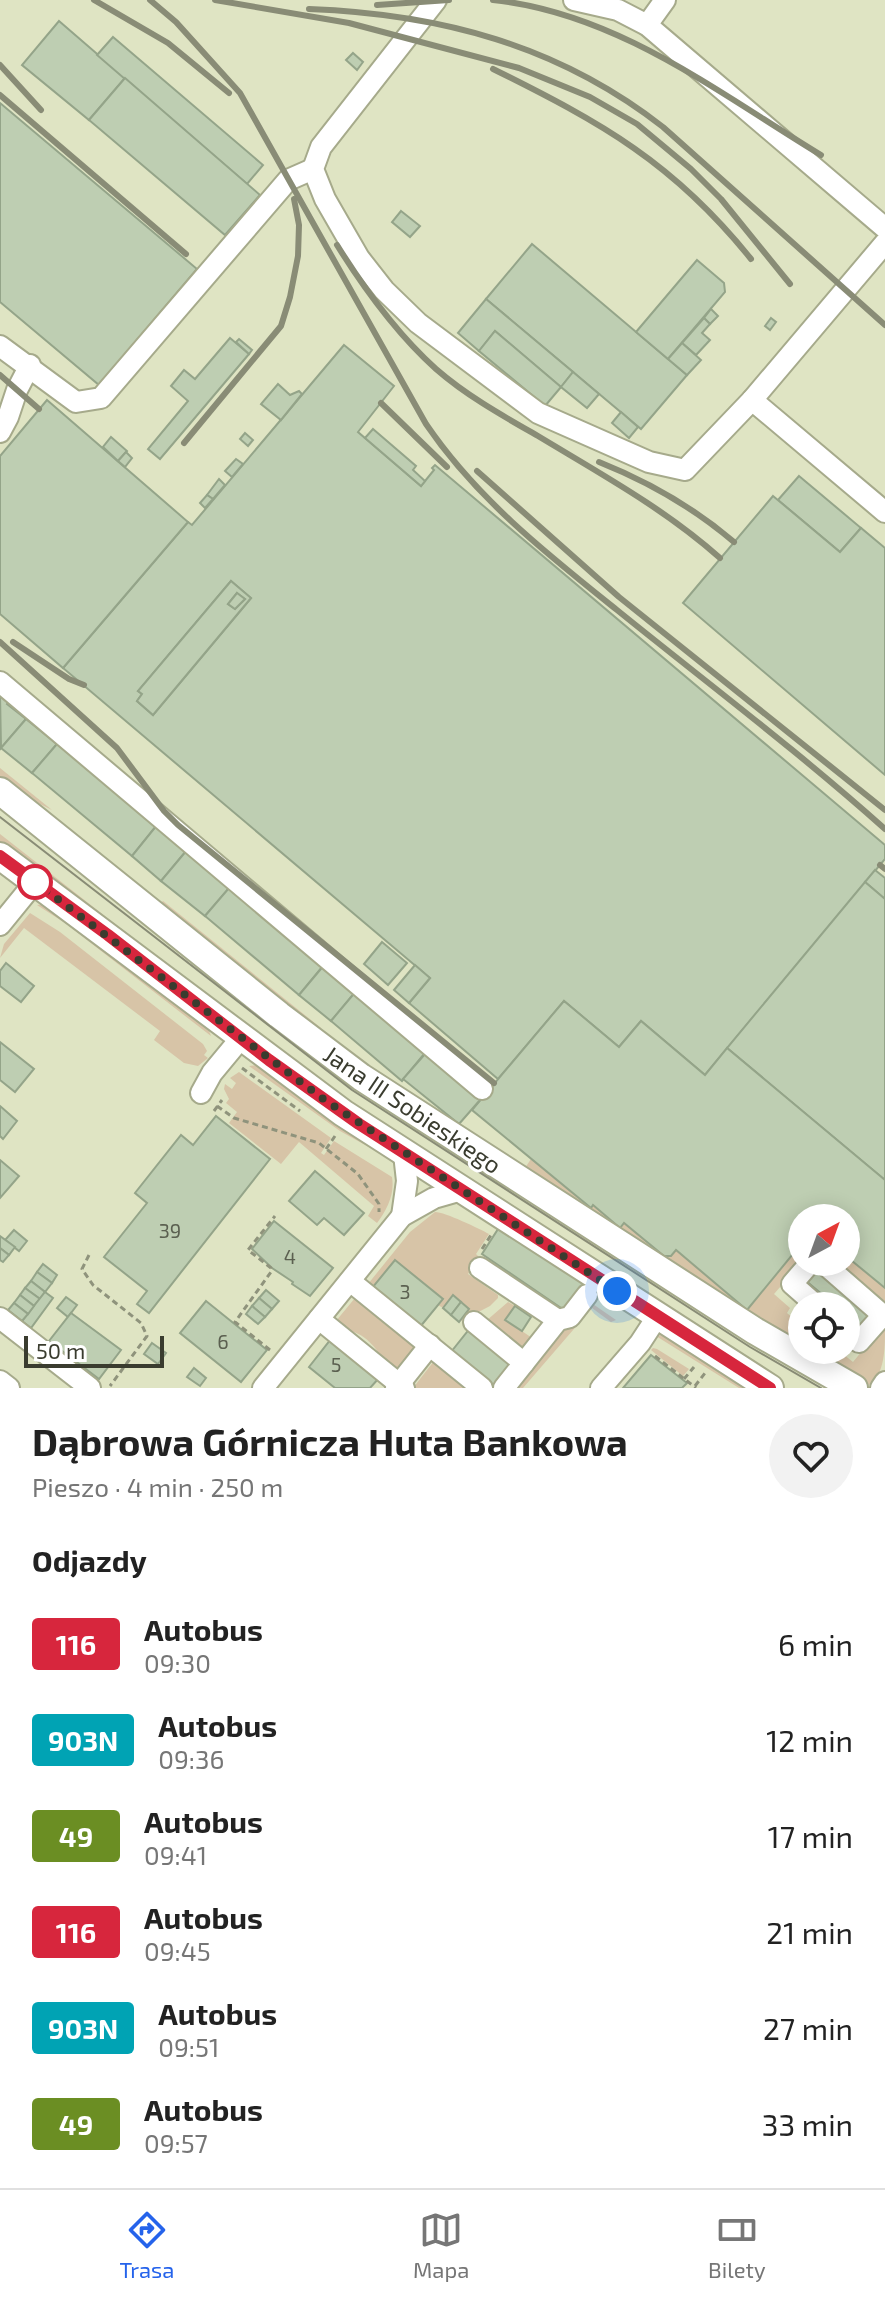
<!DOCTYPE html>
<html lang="pl">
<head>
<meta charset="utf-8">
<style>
	:root { --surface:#fff; --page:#f2f2f2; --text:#222; --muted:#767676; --line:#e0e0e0; --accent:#2563eb }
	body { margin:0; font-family:"Exo 2",sans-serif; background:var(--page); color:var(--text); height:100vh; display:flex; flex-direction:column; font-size:30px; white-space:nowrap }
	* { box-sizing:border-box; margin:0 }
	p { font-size:26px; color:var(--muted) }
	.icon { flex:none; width:44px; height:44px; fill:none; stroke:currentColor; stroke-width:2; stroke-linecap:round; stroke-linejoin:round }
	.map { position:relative; height:1388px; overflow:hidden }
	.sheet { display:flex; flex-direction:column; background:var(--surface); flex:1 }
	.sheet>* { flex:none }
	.badge { padding:0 16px; border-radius:6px; font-size:28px; line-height:52px }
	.needle { width:52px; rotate:41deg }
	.fabs { position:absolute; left:788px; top:1204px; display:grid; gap:16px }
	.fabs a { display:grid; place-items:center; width:72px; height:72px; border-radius:50%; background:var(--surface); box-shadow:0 4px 20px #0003; font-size:40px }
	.scale { position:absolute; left:24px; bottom:20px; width:140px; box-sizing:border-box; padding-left:8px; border:4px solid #3a3c2f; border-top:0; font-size:22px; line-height:28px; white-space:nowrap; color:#3a3c2f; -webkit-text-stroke:6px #fff; paint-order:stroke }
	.you { position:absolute; width:40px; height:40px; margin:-20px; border:6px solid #fff; border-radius:50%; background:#1a73e8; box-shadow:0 0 0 12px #1a73e833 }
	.map>.badge { position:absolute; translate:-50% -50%; box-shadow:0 0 0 4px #fff }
	h2 { padding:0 32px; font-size:30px; line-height:72px }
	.round { display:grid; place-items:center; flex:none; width:84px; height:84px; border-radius:42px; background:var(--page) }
	.summary { display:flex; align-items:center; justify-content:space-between; height:136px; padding:0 32px }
	h1 { font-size:38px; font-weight:700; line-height:60px }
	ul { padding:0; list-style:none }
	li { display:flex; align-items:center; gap:24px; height:96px; padding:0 32px }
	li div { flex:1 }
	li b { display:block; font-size:30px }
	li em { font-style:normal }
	li .badge { min-width:88px; font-weight:700; text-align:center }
	.tabs { display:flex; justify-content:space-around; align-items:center; height:112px; border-top:2px solid var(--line); background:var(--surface); font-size:22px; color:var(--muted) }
	.tabs a { display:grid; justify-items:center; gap:4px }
	.tabs .on { color:var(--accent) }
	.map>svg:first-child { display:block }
	.green { fill:#d7c4a7 }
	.building { fill:#beceb2; stroke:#94a489; stroke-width:2; fill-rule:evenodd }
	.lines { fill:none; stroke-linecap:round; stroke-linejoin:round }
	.minor-casing { stroke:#a6aa8b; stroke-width:24 }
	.major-casing { stroke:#a6aa8b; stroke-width:30 }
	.path { stroke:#8f937c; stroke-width:3; stroke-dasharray:6 4; stroke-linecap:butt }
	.minor { stroke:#fff; stroke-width:20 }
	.major { stroke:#fff; stroke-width:26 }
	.tram { stroke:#898c76; stroke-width:2 }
	.rail { stroke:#898c76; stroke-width:6 }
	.line-casing { stroke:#fff; stroke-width:18 }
	.line { stroke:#d7263d; stroke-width:12 }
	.walk { stroke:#3a3c2f; stroke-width:8; stroke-dasharray:0 14.4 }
	.stop-dot { fill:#fff; stroke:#d7263d; stroke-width:4 }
	.labels { text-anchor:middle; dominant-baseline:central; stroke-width:6; stroke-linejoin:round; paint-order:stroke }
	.number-label { font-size:20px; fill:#5b6050 }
	.street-label { font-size:24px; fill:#3a3c2f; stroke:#fff }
</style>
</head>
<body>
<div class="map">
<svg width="885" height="1388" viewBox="0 0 885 1388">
	<rect width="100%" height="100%" fill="#dfe4c3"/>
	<!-- green -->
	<g class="green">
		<path d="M0 768 52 810 22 795 0 779Z"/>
		<path d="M0 834 202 992 0 845Z"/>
		<path d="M163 901 321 1028 317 1032 158 906Z"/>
		<path d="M46 904 206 1023 211 1036 65 923 37 905Z"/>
		<path d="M30 913 60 932 203 1044 207 1051 204 1055 208 1058 198 1066 184 1063 154 1040 160 1031 24 928 0 958 4 944Z"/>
		<path d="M258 1065 385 1153 392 1160 340 1131 249 1066Z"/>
		<path d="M239 1072 331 1138 321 1153 324 1155 334 1141 392 1177C395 1194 387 1210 377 1223L368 1216 374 1206 299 1142 281 1164 229 1123 237 1112 226 1103 229 1099 224 1089 225 1084 232 1089 236 1083 230 1078Z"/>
		<path d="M531 1159 590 1208 593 1205 620 1228 624 1223 664 1256H671L676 1250 747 1309 802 1243V1262L774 1294 790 1308 787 1313 800 1324 802 1323V1349L523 1171Z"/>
		<path d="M435 1212C445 1212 480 1229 489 1234L476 1254 479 1257 468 1274 498 1295V1298L490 1306 459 1322 469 1309 453 1296 443 1308 438 1305 443 1298 395 1260 372 1288 368 1284 410 1232Z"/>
		<path d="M846 1256 885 1288V1307L834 1262H846Z"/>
		<path d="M355 1298 419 1342 403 1373 385 1364C378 1349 362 1329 343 1331L336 1321Z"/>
		<path d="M508 1302 515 1306 506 1320 535 1340 520 1348 486 1321Z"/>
		<path d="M590 1302 616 1320 611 1322 592 1308 523 1388H514Z"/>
		<path d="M881 1328H885C885 1349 885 1374 869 1385L805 1350H838L853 1362Z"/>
		<path d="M667 1334 751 1388H739L656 1336Z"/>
		<path d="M653 1348 657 1349 689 1369 683 1376 651 1350Z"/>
		<path d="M434 1361 470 1388H413Z"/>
	</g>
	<!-- building -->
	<g class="building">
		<path d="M59 21 125 78 89 120 22 65Z"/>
		<path d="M113 37 263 165 247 184 97 55Z"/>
		<path d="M353 53 363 62 357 70 346 60Z"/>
		<path d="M125 78 260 195 225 235 89 120Z"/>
		<path d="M0 103 197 269 99 385 0 302Z"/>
		<path d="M401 211 420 226 410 237 392 222Z"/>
		<path d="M532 244 687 375 641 429 486 299Z"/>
		<path d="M697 260 724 283 725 292 668 359 636 332Z"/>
		<path d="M486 299 573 372 561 387 495 331 479 351 458 333Z"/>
		<path d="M711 309 718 316 710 324 704 318Z"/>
		<path d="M704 318 710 324 702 333 710 340 696 355 682 343Z"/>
		<path d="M771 318 776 322 770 330 765 326Z"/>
		<path d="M495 331 561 387 545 406 479 351Z"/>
		<path d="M230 338 249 354 160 459 148 449 188 401 171 386 184 370 195 379Z"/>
		<path d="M239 339 252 350 249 354 236 342Z"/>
		<path d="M682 343 701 360 687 375 668 359Z"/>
		<path d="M344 345 394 386 358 432 421 486 434 470 432 468 435 465 885 845V859L705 1075 641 1021 619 1047 564 1001 498 1079 409 1003 430 978 63 668 188 522 192 525ZM231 581 251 598 153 715 137 701 142 694 138 691Z"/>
		<path d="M573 372 599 394 587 408 561 387Z"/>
		<path d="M278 384 290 395 299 391 302 394 281 420 261 404Z"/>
		<path d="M47 400 188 522 63 668 0 614V456Z"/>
		<path d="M621 412 638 427 629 438 612 423Z"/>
		<path d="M373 429 416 466 413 470 425 481 421 486 365 438Z"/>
		<path d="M245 433 253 440 248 446 240 439Z"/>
		<path d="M111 437 127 451 118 461 103 447Z"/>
		<path d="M126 452 132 458 125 467 118 461Z"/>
		<path d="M236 459 243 464 232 477 225 471Z"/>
		<path d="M799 476 861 528 840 552 778 500Z"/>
		<path d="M219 479 225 485 213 499 207 495Z"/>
		<path d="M207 495 213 499 205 508 200 503Z"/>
		<path d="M773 496 840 552 861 528 885 548V775L683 603Z"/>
		<path d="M231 581 251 598 153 715 137 701 142 694 138 691ZM237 593 245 599 235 609 228 604Z"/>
		<path d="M237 593 245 599 235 609 228 604Z"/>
		<path d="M0 694 9 701 7 704 26 719 1 748Z"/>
		<path d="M26 719 57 744 32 773 1 748Z"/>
		<path d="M57 744 157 825 132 856 32 773Z"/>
		<path d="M157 825 187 850 161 881 132 856Z"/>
		<path d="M187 850 231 886 205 916 161 881Z"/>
		<path d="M875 870 885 878V899L865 882Z"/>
		<path d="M865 882 885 899V1180L727 1048Z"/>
		<path d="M229 888 323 966 299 995 205 916Z"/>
		<path d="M382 942 407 963 388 985 364 964Z"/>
		<path d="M6 963 34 986 21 1002 0 986V971Z"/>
		<path d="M325 964 357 990 331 1021 299 995Z"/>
		<path d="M415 965 430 978 409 1003 394 990Z"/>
		<path d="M357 990 429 1048 402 1081 331 1021Z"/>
		<path d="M564 1001 619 1047 641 1021 705 1075 727 1048 885 1180V1288L846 1256V1218H802V1243L747 1310 676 1250 671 1256H664L624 1223 620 1228 593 1205 591 1208 472 1110Z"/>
		<path d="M0 1042 34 1069 15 1092 0 1080Z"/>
		<path d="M425 1054 480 1100 459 1124 403 1079Z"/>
		<path d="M0 1106 17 1121 3 1139 0 1136Z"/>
		<path d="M216 1116 270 1159 149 1313 137 1304 147 1291 104 1257 147 1203 135 1193 181 1135 193 1145Z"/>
		<path d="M0 1160 19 1176 0 1198Z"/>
		<path d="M315 1171 364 1213 344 1235 324 1218 317 1225 289 1201Z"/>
		<path d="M274 1221 333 1268 310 1296 292 1284 293 1282 272 1268 252 1249Z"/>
		<path d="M500 1226 586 1284 567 1312 482 1254Z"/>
		<path d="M14 1230 27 1241 19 1251 5 1240Z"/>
		<path d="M0 1236 15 1247 9 1255 0 1248Z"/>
		<path d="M0 1248 9 1255 3 1262 0 1260Z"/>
		<path d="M395 1260 443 1299 420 1327 372 1288Z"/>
		<path d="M43 1264 57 1275 52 1283 37 1272Z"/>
		<path d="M817 1266 876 1316 864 1330 846 1315V1306H836L805 1280Z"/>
		<path d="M37 1272 52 1283 45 1292 31 1281Z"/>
		<path d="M31 1281 45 1292 40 1299 25 1288Z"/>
		<path d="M25 1288 40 1299 34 1306 20 1295Z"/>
		<path d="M266 1290 279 1301 272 1309 259 1298Z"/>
		<path d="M45 1292 53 1298 31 1328 22 1321Z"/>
		<path d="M20 1295 34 1306 28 1314 14 1303Z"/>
		<path d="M453 1295 461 1302 451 1315 443 1308Z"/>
		<path d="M66 1297 77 1305 68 1317 57 1308Z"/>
		<path d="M259 1298 272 1309 265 1317 252 1306Z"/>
		<path d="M206 1301 267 1350 241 1382 180 1333Z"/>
		<path d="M461 1302 469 1309 459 1322 451 1315Z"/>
		<path d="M14 1303 28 1314 22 1321 8 1310Z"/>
		<path d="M252 1306 265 1317 258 1324 246 1314Z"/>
		<path d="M515 1306 531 1317 522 1331 505 1320Z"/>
		<path d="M71 1313 121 1350 99 1379 49 1341Z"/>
		<path d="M471 1327 514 1363 494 1388 451 1352Z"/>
		<path d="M331 1339 379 1378 370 1388H335L309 1367Z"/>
		<path d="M152 1343 166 1353 158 1364 144 1354Z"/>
		<path d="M651 1355 687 1383 682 1388H623Z"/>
		<path d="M194 1368 206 1378 200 1386 187 1377Z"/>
	</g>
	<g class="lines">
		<!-- minor casing -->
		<g class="minor-casing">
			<g id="minor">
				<path d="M436 0 321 147 313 169 325 199 359 258 384 290 418 323 538 413 649 462 685 470 752 400 885 243"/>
				<path d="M574 0 618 10 647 25 885 228"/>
				<path d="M647 25 665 0"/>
				<path d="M0 346 76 402 101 398 288 180 313 169"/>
				<path d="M752 400 885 512"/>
				<path d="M0 432 8 417 17 390 30 365"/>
				<path d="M0 682 482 1089"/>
				<path d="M0 925 35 882"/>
				<path d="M201 1093 212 1073 241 1038"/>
				<path d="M402 1216 407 1181 404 1154"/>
				<path d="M811 1262 792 1284 817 1306"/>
				<path d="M822 1262 885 1317"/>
				<path d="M480 1268 558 1320"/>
				<path d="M350 1281 482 1388"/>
				<path d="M0 1318 90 1388"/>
				<path d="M319 1319 404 1388"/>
				<path d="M474 1322 524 1363"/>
				<path d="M846 1331 859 1342 883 1315"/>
				<path d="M0 1381 9 1388"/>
				<path d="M263 1388 402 1216 434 1198 462 1190"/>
				<path d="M396 1388 430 1345"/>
				<path d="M504 1388 558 1320 570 1317 587 1295"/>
				<path d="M601 1388 640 1343 657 1317"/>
				<path d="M881 1388 885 1382"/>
			</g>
		</g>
		<!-- major casing -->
		<g class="major-casing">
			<g id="major">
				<path d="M0 791 279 1015 361 1077 755 1331 854 1388"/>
				<path d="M0 856 343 1113 770 1388"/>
			</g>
		</g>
		<!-- path -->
		<g class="path">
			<path d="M242 1068 300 1111"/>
			<path d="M217 1106 234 1118 319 1143 358 1174 379 1204V1212"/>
			<path d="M214 1111 222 1100"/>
			<path d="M326 1149 335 1136"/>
			<path d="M482 1249 491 1235"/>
			<path d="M89 1255 82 1269 93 1285 141 1323 147 1336 110 1386"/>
			<path d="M270 1350 235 1322 271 1272V1268L248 1250 275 1216"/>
			<path d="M655 1356 696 1388"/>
			<path d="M684 1379 694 1367"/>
			<path d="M695 1386 705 1373"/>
		</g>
		<!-- minor -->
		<use href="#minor" class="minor"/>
		<!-- major -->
		<use href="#major" class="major"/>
		<!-- tram -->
		<path class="tram" d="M0 817 352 1090 750 1347 821 1388"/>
		<!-- rail -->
		<g class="rail">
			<path d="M94 0 168 43 229 93"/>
			<path d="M150 0 176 22 240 93 426 424C477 499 547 554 617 610 706 682 799 752 885 829"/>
			<path d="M215 0 349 23 519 68 590 97 637 124 691 169 721 199 790 284"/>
			<path d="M493 0C617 13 717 92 821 155"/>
			<path d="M377 5 449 0"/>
			<path d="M309 9C440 14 558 45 663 127L885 325"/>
			<path d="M0 65 41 110"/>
			<path d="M493 69C602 123 674 163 751 259"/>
			<path d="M0 95 186 254"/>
			<path d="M337 245C365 290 396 333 436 369 467 396 503 416 538 436 601 474 665 509 720 558"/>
			<path d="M0 375 39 409"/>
			<path d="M381 403 447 467"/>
			<path d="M184 443 281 326 290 297 298 256 299 225 294 199"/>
			<path d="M599 462C649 482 693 507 734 542"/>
			<path d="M477 471 619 597 885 810"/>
			<path d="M0 642 117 748 164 811 178 825 494 1083"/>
			<path d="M13 642 69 679 84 685"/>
			<path d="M880 865 885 869"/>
		</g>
	</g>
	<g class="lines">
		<!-- line casing -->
		<g class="line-casing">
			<path id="line" d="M0 856 108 935 269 1060 359 1124 770 1388"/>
		</g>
		<!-- line -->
		<use href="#line" class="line"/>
		<!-- walk -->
		<path class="walk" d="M35 882 326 1101 617 1291"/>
	</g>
	<!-- markers -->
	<circle class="stop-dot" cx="35" cy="882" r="16"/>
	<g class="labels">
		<!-- number labels -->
		<g class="number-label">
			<text x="170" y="1230">39</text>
			<text x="290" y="1256">4</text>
			<text x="405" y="1291">3</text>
			<text x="223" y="1341">6</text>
			<text x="336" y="1364">5</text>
		</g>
		<!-- street labels -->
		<g class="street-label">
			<text transform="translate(413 1109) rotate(34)">Jana III Sobieskiego</text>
		</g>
	</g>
</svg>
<div class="fabs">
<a><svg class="needle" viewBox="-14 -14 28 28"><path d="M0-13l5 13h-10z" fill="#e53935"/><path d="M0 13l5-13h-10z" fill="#767676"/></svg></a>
<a><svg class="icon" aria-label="locate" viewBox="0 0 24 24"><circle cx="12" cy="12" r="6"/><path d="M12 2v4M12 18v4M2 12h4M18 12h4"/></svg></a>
</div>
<div class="scale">50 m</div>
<div class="you" style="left:617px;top:1291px"></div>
</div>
<section class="sheet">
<div class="summary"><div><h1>Dąbrowa Górnicza Huta Bankowa</h1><p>Pieszo · 4 min · 250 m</p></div><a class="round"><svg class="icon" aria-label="heart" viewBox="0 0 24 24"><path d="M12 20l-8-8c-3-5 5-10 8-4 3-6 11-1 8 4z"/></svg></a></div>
<h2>Odjazdy</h2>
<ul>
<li><span class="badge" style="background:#d7263d;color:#fff">116</span><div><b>Autobus</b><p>09:30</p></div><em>6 min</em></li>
<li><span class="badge" style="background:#00a3b4;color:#fff">903N</span><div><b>Autobus</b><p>09:36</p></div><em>12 min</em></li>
<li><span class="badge" style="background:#6b8e23;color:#fff">49</span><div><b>Autobus</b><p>09:41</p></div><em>17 min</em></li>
<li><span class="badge" style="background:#d7263d;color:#fff">116</span><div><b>Autobus</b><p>09:45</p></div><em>21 min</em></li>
<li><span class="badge" style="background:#00a3b4;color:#fff">903N</span><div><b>Autobus</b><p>09:51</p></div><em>27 min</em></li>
<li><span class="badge" style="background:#6b8e23;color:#fff">49</span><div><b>Autobus</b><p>09:57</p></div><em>33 min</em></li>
</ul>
</section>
<nav class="tabs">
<a class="on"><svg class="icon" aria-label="directions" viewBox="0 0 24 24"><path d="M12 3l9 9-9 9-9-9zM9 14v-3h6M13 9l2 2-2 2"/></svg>Trasa</a>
<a><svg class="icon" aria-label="map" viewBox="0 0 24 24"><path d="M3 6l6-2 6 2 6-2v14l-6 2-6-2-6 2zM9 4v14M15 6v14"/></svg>Mapa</a>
<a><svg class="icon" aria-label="tickets" viewBox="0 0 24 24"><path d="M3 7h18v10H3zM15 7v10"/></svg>Bilety</a>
</nav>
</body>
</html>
